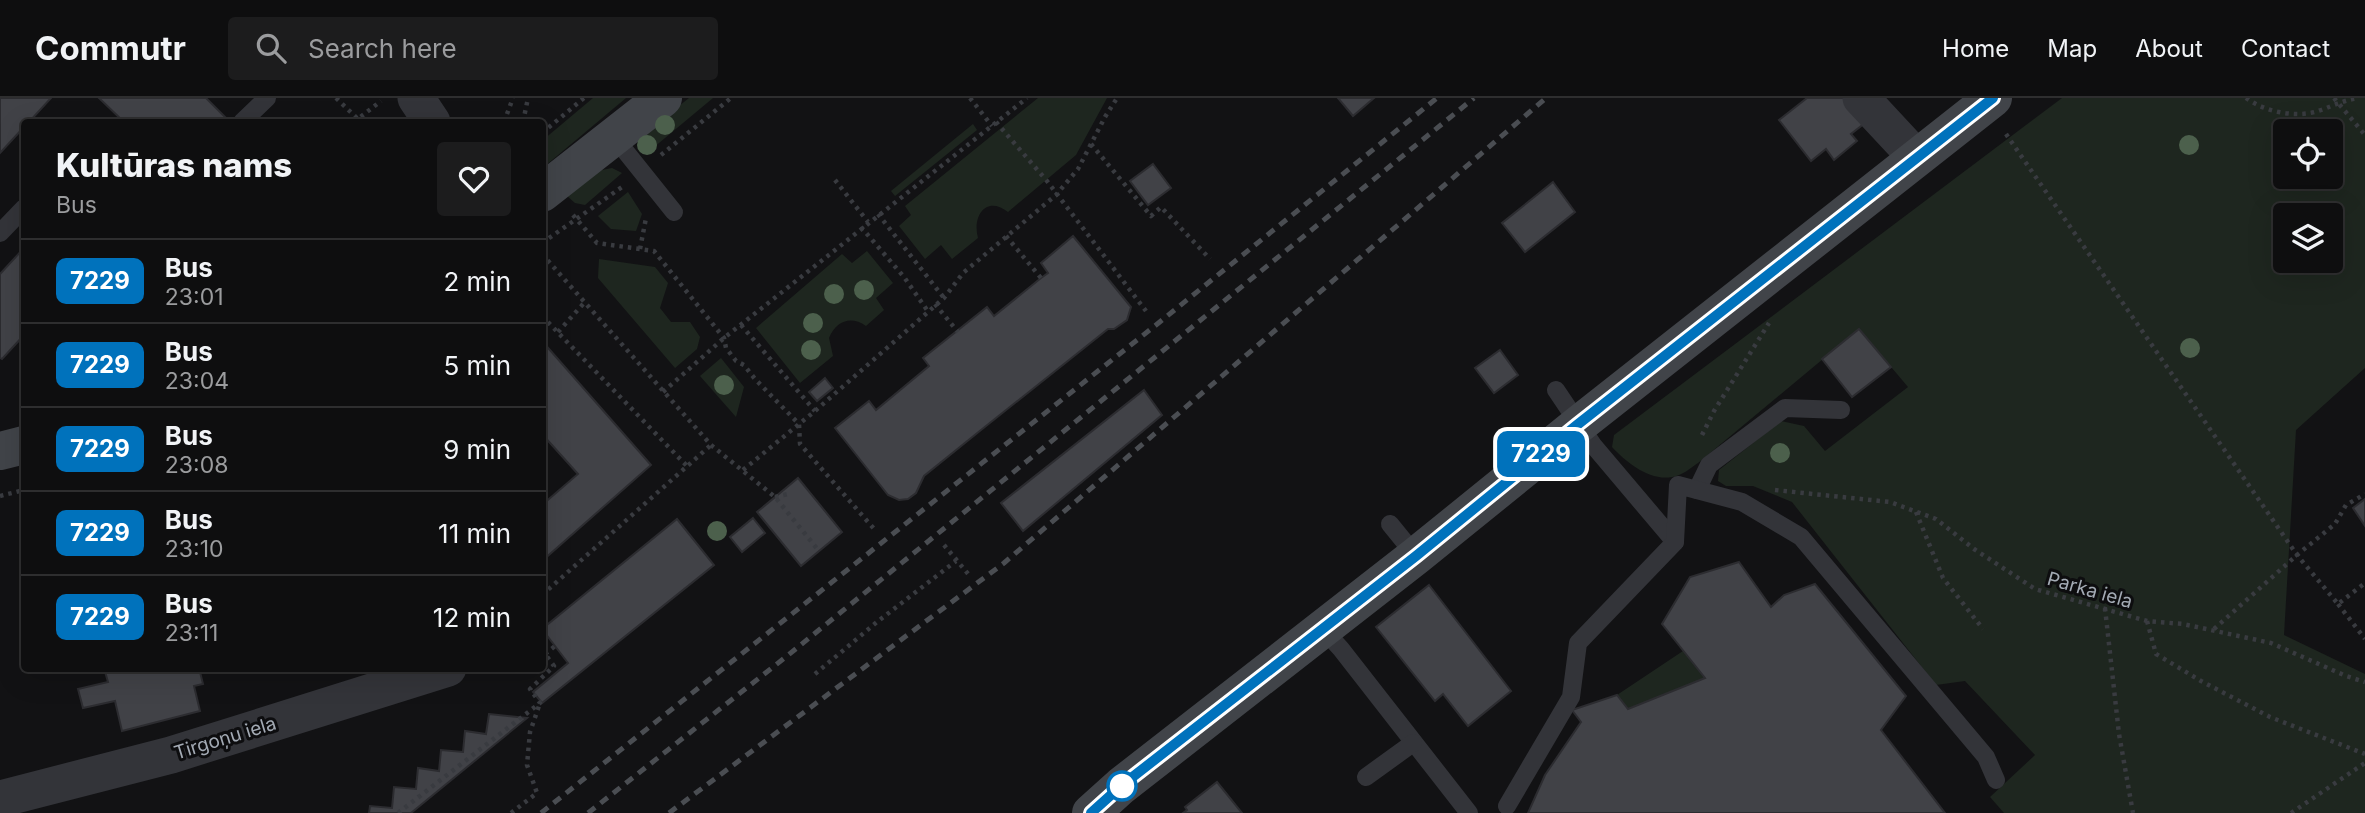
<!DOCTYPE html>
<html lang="en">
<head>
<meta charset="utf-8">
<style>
	:root { --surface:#0e0e0f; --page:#1c1c1d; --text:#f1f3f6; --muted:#9b9c9e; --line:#2e2e2f }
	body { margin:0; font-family:Inter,sans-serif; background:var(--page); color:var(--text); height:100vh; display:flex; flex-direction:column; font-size:26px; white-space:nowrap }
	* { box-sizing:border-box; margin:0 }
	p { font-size:23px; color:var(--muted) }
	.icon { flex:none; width:38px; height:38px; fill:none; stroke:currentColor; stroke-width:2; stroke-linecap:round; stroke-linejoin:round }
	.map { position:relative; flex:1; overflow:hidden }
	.details { position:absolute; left:21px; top:21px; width:525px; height:553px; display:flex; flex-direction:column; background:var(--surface); border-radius:7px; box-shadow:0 7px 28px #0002,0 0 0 2px var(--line) }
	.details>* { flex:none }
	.badge { padding:0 14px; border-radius:10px; font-size:24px; line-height:46px }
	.tools { position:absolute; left:2273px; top:21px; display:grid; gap:14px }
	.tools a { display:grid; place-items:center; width:70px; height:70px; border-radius:7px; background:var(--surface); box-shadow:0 7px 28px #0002,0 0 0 2px var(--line); font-size:35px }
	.map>.badge { position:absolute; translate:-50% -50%; box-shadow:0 0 0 4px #fff }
	.round { display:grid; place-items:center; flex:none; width:74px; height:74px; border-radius:7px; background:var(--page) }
	.summary { display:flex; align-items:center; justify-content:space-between; height:119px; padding:0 35px }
	h1 { font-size:33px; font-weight:800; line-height:52px }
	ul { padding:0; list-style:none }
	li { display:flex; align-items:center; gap:21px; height:84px; padding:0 35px; border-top:2px solid var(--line) }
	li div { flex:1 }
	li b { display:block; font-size:26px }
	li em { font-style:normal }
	li .badge { min-width:77px; font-weight:700; text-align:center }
	header { display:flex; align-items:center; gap:42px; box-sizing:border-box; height:98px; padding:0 35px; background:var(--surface); border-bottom:2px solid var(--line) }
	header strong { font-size:33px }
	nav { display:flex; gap:38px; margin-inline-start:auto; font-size:24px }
	.search { width:490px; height:63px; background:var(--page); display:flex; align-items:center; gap:18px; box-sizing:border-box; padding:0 24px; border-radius:7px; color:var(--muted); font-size:26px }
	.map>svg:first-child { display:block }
	.green { fill:#1e261f; fill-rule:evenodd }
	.building { fill:#414247; stroke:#2c2c30; stroke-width:2 }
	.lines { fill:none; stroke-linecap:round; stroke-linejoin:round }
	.path { stroke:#393b40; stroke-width:4.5; stroke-dasharray:3.5 5; stroke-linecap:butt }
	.lane { stroke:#333439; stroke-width:18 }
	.street { stroke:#333439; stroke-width:37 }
	.secondary { stroke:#414449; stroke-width:38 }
	.rail { stroke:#4a4d52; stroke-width:5; stroke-dasharray:9 7; stroke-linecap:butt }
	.tree { fill:#4c604c }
	.line-casing { stroke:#fff; stroke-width:16 }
	.line { stroke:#0072bc; stroke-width:10 }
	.stop-dot { fill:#fff; stroke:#0072bc; stroke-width:3.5 }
	.labels { text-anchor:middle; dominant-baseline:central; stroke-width:6; stroke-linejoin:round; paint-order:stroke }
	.street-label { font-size:19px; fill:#a3aab4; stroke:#0d0d0f }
</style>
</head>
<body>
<header>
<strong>Commutr</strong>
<div class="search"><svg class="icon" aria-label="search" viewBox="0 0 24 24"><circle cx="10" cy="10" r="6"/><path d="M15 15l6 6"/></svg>Search here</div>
<nav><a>Home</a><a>Map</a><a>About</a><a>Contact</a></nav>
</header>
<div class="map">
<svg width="2365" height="715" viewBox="0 0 2365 715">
	<rect width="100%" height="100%" fill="#121214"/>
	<!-- green -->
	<g class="green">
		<path d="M593 0H626L545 68 543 66V42Z"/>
		<path d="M689 0H713L647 55 641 46 644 36Z"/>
		<path d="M1038 0H1107L1076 57 1008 114C986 97 972 118 978 140L952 161 941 147 925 161 899 128 911 117 905 108Z"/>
		<path d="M2062 0H2365V270L2296 332 2284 537 2365 576V715H2004L1990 699 2035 657 1965 583 1936 587 1792 404 1753 388H1726L1718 383 1719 372 1781 323 1804 328 1825 353 1908 289 1859 231 1698 365C1692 369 1685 375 1679 377 1654 387 1628 366 1612 349L1614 337ZM2286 33H2331V79H2286ZM2286 117H2331V163H2286Z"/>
		<path d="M973 26 977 32 895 98 891 93Z"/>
		<path d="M612 70 622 75 585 107 575 105 566 97 597 73Z"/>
		<path d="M628 94 642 116 636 133 611 131 598 118Z"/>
		<path d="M867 153 893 185 876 200 884 212 866 228C851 217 836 223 829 240L833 258 800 285 756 230 842 156 852 165Z"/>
		<path d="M599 161 655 169 668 185 660 210 671 224H690L700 239 697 251 675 270 598 180Z"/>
		<path d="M721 260 744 289 736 319 700 278Z"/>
		<path d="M1683 553 1705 580 1628 611 1617 597Z"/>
	</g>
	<!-- building -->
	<g class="building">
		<path d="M0 0H51L29 24H24V29L0 55Z"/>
		<path d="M99 0H206L226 20 222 24H124Z"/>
		<path d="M1338 0H1374L1353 18Z"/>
		<path d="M1807 0H1845L1865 25 1851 36 1857 43 1834 62 1826 51 1811 63 1779 22Z"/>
		<path d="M1153 66 1171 90 1148 107 1130 83Z"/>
		<path d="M1553 84 1575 114 1525 154 1502 125Z"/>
		<path d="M1073 138 1131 209 1127 222 1114 231H1108L981 332 924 378 916 395 908 401 899 402 888 397 835 330 869 303 876 312 929 268 923 260 987 209 994 218 1041 180 1048 175 1041 165Z"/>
		<path d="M24 150V237L2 261 0 260V176Z"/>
		<path d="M1859 231 1891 269 1852 299 1822 261Z"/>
		<path d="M542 243 651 367 542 463V407L578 376 542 336Z"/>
		<path d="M1500 252 1518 277 1494 295 1475 270Z"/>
		<path d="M825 280 833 290 817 303 809 294Z"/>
		<path d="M1144 292 1162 317 1023 433 1001 405Z"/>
		<path d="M798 380 842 434 801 468 757 414Z"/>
		<path d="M2365 401V428L2353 410Z"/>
		<path d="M753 420 765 435 742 454 730 439Z"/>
		<path d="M677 421 714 467 542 605 533 594 568 565 542 531Z"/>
		<path d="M1739 464 1771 509 1784 497 1815 486 1906 598 1881 632 1945 715H1528L1545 677 1581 624 1572 612 1617 597 1628 611 1705 580 1662 526 1690 479Z"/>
		<path d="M1429 487 1511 593 1468 628 1443 596 1435 603 1376 529Z"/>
		<path d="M104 570H199L203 586 194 588 200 613 122 633 115 603 83 610 78 591 108 584Z"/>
		<path d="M489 616 527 620 411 715H369L370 708 392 710 394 689 416 691 418 670 439 673 441 652 463 654 465 633 486 636Z"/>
		<path d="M1217 684 1242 715H1183L1187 712 1185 709Z"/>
	</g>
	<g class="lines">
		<!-- path -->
		<g class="path">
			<path d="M336 0 361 24"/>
			<path d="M970 0 992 28"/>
			<path d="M2246 0C2265 14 2298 21 2321 12 2335 7 2344 2 2359 0"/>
			<path d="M2334 0 2365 37"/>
			<path d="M354 24 381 3"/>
			<path d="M504 24 513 0"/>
			<path d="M523 24 528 0"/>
			<path d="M996 24 1047 83 1146 213"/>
			<path d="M542 35 584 0"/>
			<path d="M2006 36 2297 457 2338 506 2365 485"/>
			<path d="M1091 46 1151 118 1161 109 1210 161"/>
			<path d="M661 57 731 0"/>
			<path d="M835 82 868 124"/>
			<path d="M878 116 944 200"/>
			<path d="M573 117 597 145 654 153 724 240 726 250 736 263 744 267 755 281 799 326 800 346 875 432"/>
			<path d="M861 129 904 179 927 212"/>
			<path d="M1006 138 1041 180"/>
			<path d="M542 145 622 89"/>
			<path d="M640 151 646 120"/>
			<path d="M542 156 711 347 775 399 819 453"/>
			<path d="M935 206 958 234"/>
			<path d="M542 218 687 368"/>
			<path d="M741 227 815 313"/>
			<path d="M558 234 584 205"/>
			<path d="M663 294 724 240 1027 0"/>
			<path d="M1702 337 1714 313 1769 225"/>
			<path d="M743 372 815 313 944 200 963 175 1056 97 1078 71 1105 19 1117 0"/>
			<path d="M1775 392 1890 404 1936 421 1974 451 2035 491 2147 523 2183 526 2271 545 2346 578 2365 584"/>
			<path d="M0 398 24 392"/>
			<path d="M775 399 788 396"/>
			<path d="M1916 414 1943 480 1983 531"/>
			<path d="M944 447 969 477"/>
			<path d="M542 497 711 347"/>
			<path d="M2338 506 2365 541"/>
			<path d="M2105 510 2119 636 2133 715"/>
			<path d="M2147 523 2156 556 2201 583 2270 619 2365 656"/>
			<path d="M2214 531 2297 457 2335 426 2346 407 2365 396"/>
			<path d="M545 556 555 548"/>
			<path d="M815 576 877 524 956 463"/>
			<path d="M398 715 540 605 530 591 554 568 542 552"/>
			<path d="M511 715 537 695 527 667 530 634 540 605"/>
			<path d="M2291 715 2365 665"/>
		</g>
		<!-- lane -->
		<g class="lane">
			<path d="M242 24 267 0"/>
			<path d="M614 39 674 114"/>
			<path d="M0 135 24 110"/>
			<path d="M1556 292 1593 347 1675 444"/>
			<path d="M1697 392 1709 367 1785 310 1841 312"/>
			<path d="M1390 426 1416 458"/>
			<path d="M1323 531 1341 551 1469 715"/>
			<path d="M1366 679 1413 645"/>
			<path d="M1507 708 1571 599 1578 545 1675 444 1678 387 1742 404 1801 439 1986 659 1996 682"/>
		</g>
		<!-- street -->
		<g class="street">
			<path d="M416 0 432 24"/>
			<path d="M1861 0 1916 59"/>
			<path d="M0 701 171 657 448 570"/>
		</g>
		<!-- secondary -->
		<g class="secondary">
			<path d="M542 95 663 0"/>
			<path d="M0 353 24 347"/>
			<path d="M1091 715 1121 688 1416 458 1578 327 1993 0"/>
		</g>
		<!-- rail -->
		<g class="rail">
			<path d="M541 715 1156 227 1437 0"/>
			<path d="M588 715 787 558 1474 0"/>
			<path d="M669 715 1004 465 1546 0"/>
		</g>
	</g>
	<!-- trees -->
	<g class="tree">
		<circle cx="665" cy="27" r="10"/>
		<circle cx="647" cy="47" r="10"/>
		<circle cx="2189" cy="47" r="10"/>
		<circle cx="864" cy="192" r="10"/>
		<circle cx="834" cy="196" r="10"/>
		<circle cx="813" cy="225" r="10"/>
		<circle cx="2190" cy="250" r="10"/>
		<circle cx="811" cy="252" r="10"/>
		<circle cx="724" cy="287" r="10"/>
		<circle cx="1780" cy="355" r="10"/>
		<circle cx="717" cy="433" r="10"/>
	</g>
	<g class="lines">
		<!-- line casing -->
		<g class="line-casing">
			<path id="line" d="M1091 715 1121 688 1416 458 1577 327 1993 0"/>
		</g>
		<!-- line -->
		<use href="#line" class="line"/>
	</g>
	<!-- markers -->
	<circle class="stop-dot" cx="1122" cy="688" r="14"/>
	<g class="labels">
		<!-- street labels -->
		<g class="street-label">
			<text transform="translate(2090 492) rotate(16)">Parka iela</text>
			<text transform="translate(225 640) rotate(-17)">Tirgoņu iela</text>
		</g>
	</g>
</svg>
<div class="tools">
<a><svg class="icon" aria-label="locate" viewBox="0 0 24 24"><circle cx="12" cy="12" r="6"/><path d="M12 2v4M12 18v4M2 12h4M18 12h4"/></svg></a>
<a><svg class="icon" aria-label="layers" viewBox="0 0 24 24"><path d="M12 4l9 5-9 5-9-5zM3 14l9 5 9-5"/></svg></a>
</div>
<b class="badge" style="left:1541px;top:356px;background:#0072bc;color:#fff">7229</b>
<section class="details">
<div class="summary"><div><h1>Kultūras nams</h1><p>Bus</p></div><a class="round"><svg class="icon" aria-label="heart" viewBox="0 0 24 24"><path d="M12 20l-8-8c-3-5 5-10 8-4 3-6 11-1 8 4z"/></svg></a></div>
<ul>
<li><span class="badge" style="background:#0072bc;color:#fff">7229</span><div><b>Bus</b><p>23:01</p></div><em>2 min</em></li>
<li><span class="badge" style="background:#0072bc;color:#fff">7229</span><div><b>Bus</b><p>23:04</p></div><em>5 min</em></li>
<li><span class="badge" style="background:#0072bc;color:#fff">7229</span><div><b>Bus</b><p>23:08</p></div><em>9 min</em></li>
<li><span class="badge" style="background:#0072bc;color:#fff">7229</span><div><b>Bus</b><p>23:10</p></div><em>11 min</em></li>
<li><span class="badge" style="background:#0072bc;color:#fff">7229</span><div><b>Bus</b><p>23:11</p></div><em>12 min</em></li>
</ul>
</section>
</div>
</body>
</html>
